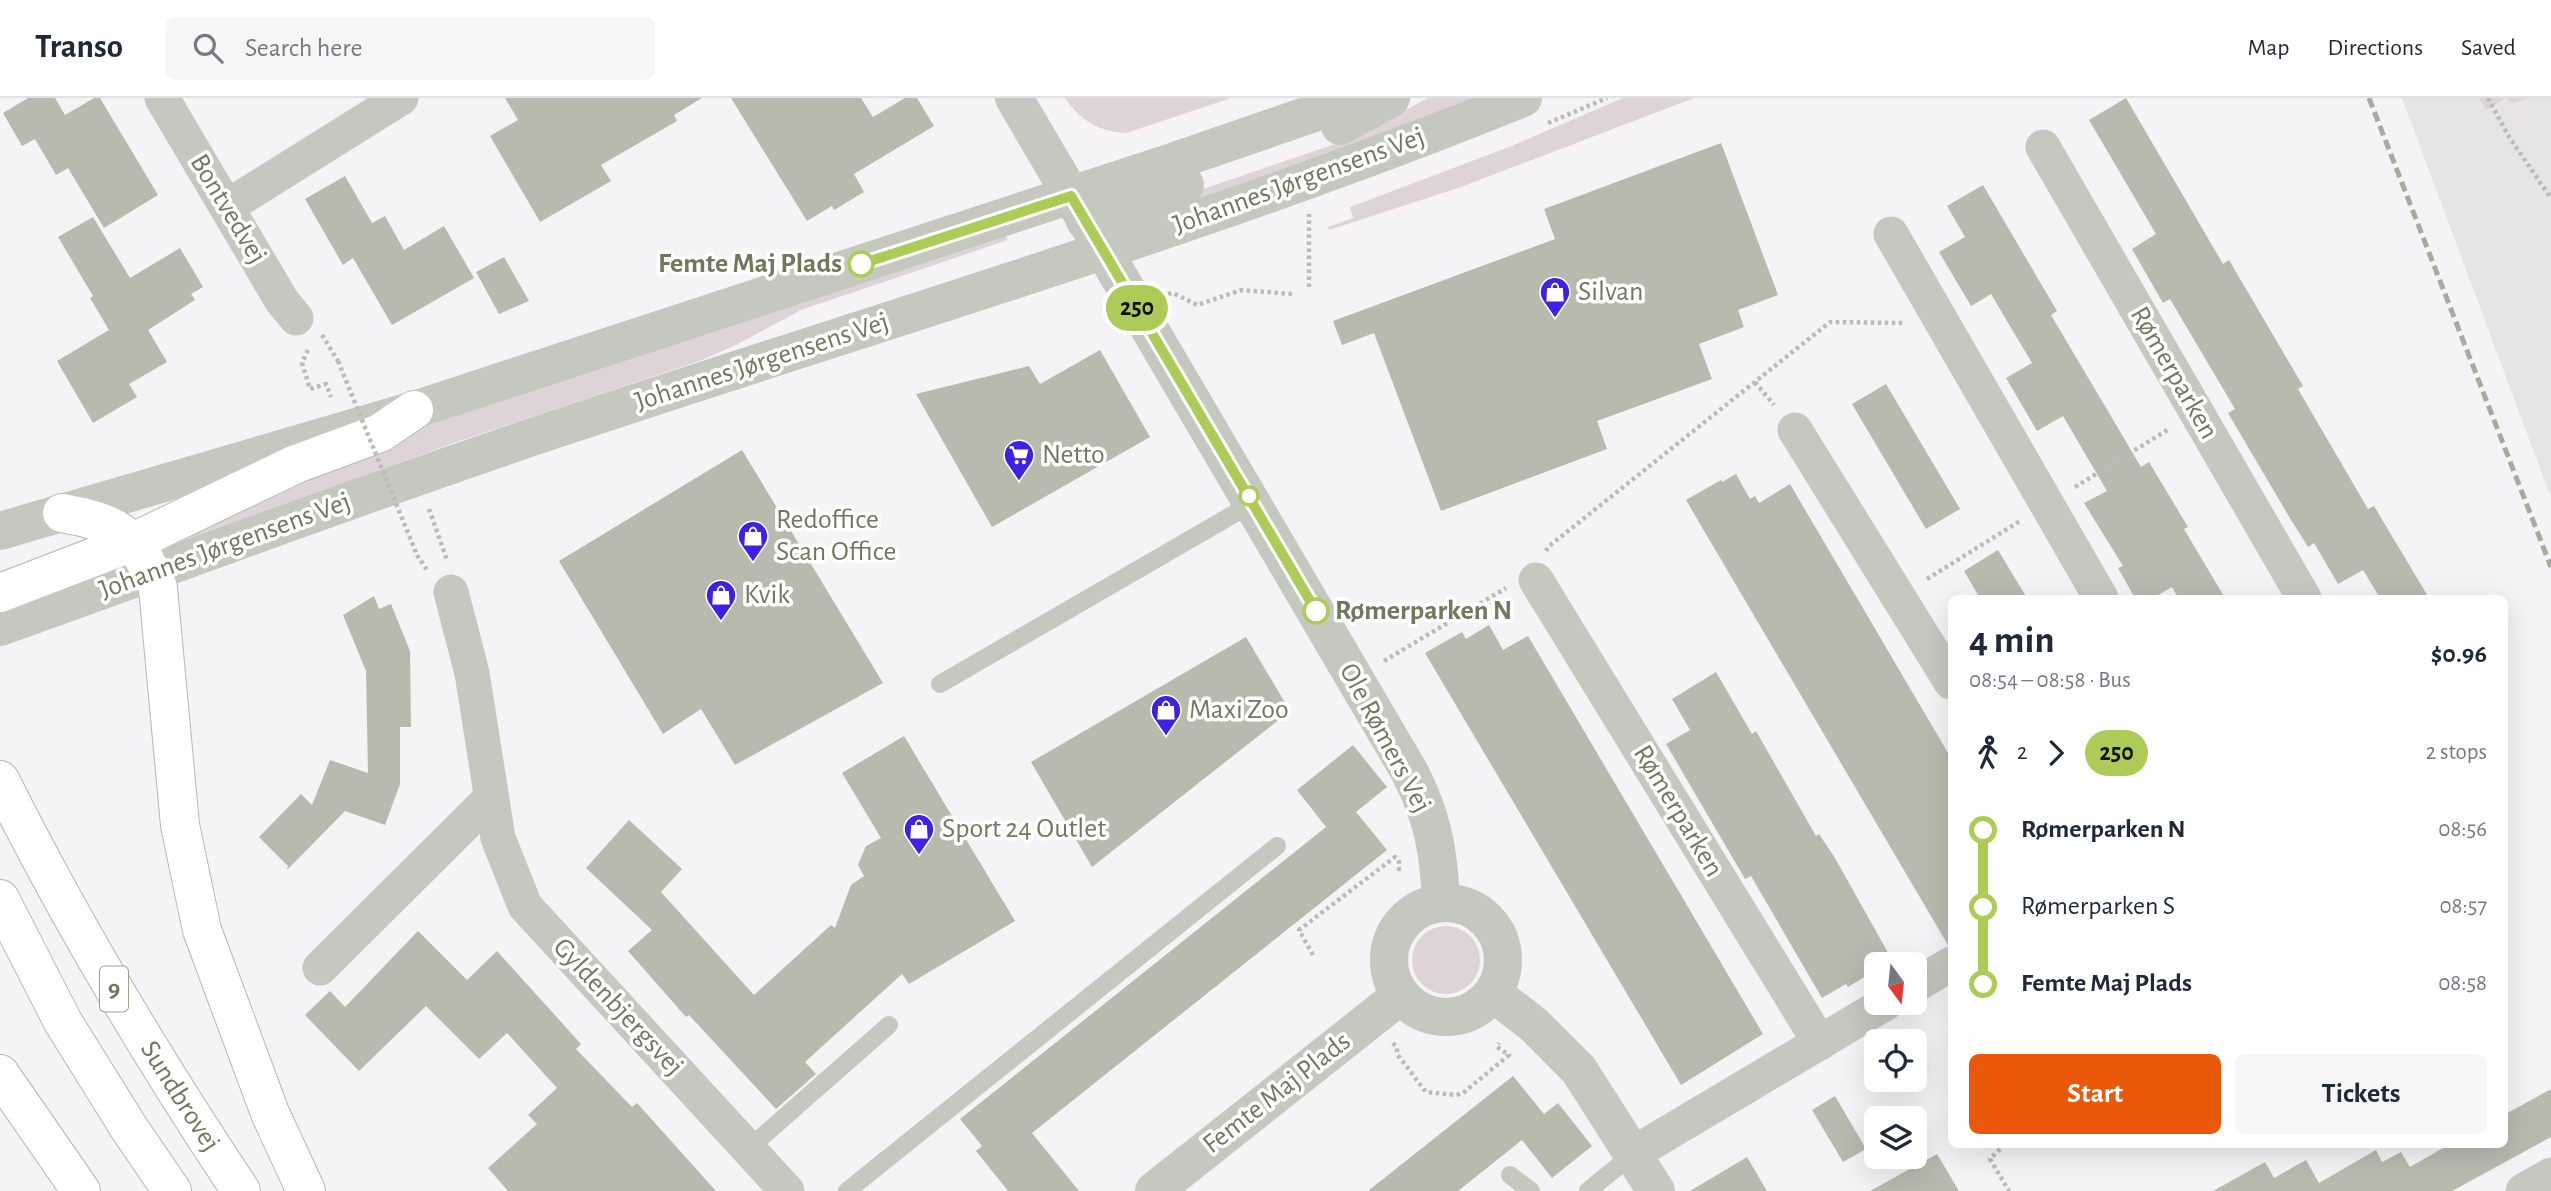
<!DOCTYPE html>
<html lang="en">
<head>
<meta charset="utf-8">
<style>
	:root { --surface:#fff; --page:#f6f6f7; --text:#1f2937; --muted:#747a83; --line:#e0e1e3; --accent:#ea580c }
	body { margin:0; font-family:"Alegreya Sans",sans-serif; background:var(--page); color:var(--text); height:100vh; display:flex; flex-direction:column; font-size:26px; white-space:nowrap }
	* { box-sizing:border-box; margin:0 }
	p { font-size:23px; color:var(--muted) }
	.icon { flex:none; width:38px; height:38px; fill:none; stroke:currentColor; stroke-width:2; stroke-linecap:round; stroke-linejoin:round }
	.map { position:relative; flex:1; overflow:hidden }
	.panel { position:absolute; left:1948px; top:497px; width:560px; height:553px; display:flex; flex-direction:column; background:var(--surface); border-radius:10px; box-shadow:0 7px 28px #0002 }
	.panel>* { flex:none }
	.badge { padding:0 14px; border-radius:23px; font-size:24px; line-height:46px }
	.needle { width:46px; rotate:165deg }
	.buttons { position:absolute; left:1864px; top:854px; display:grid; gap:14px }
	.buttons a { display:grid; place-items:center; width:63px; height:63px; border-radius:10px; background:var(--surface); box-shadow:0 7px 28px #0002; font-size:35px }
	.map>.badge { position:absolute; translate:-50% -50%; box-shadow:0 0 0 4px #fff }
	.legs { display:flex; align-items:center; gap:10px; height:77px; padding:0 21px; font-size:23px }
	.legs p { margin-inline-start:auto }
	.summary { display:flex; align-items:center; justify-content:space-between; height:119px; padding:0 21px }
	h1 { font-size:38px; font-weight:700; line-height:52px }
	.button { display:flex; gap:14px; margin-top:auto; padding:14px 21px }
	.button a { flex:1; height:80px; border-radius:10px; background:var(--accent); color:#fff; font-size:28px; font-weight:700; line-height:80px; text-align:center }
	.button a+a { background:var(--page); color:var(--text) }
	ul { padding:0 21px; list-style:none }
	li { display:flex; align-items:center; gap:24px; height:77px; font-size:26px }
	li i { display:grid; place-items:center; width:10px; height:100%; margin:0 9px; background:currentColor }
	li i::after { content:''; width:18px; height:18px; margin:-9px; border:5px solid; border-radius:50%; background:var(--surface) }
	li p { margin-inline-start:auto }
	li:first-child i { background:linear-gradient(#0000 50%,currentColor 0) }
	li:last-child i { background:linear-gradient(currentColor 50%,#0000 0) }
	header { display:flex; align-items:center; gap:42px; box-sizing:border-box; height:98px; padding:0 35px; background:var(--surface); border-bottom:2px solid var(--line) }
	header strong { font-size:33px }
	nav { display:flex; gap:38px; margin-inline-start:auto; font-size:24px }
	.search { width:490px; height:63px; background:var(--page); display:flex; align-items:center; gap:18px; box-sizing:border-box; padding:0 24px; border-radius:10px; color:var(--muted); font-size:26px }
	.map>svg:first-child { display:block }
	.built { fill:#e6e4e4 }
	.green { fill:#ded4d8 }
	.building { fill:#b7baad }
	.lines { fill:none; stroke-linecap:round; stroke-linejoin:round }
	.primary-casing { stroke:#b5b9ae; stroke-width:40 }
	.path { stroke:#babcb5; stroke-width:4.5; stroke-dasharray:3.5 3.5; stroke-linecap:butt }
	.service { stroke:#c5c8bf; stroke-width:18 }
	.minor { stroke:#c5c8bf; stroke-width:35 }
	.tertiary { stroke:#c5c8bf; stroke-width:38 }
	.primary { stroke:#fff; stroke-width:38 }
	.rail { stroke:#a6ab9c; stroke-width:5; stroke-dasharray:10 5; stroke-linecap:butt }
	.path-bridge { stroke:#babcb5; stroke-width:4.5; stroke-dasharray:3.5 3.5; stroke-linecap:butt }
	.line-1-casing { stroke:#fff; stroke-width:16 }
	.line-1 { stroke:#adcb57; stroke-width:10 }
	.stop-1-dot { fill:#fff; stroke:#adcb57; stroke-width:3.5 }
	.labels { text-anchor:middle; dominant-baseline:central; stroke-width:7; stroke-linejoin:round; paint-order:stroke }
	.shield { fill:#fff; stroke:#9ba18d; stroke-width:2 }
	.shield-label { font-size:26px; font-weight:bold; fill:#70795c }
	.street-label { font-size:28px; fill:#70795c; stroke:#fff }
	.stop-label { font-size:28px; font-weight:bold; fill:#70795c; stroke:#fff; text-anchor:end }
	.poi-label { font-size:28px; fill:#70795c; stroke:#fff; text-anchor:start }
</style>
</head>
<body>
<header>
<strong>Transo</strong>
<div class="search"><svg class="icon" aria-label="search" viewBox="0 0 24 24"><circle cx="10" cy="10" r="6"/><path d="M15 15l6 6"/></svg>Search here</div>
<nav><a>Map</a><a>Directions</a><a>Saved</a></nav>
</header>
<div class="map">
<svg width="2551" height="1093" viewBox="0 0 2551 1093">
	<rect width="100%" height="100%" fill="#f6f3f6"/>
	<!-- built -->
	<path class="built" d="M2402 0H2551V400Z"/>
	<!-- green -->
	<g class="green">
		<path d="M1065 0H1231L1126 35C1099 34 1080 22 1065 0Z"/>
		<path d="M1428 0H1472L1375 39 1165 113 1161 105 1353 40Z"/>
		<path d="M1623 0H1694L1461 89 1329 132 1328 129 1353 120 1350 109 1509 49Z"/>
		<path d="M2479 0H2530L2512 5 2506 0 2486 12Z"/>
		<path d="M1005 136 1008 142 801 212 736 247 702 262 459 343 184 444 179 432 417 331Z"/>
		<circle cx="1446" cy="862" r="34"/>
	</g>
	<!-- building -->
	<g class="building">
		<path d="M28 0H55L65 17 94 0H100L158 97 104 130 68 70 56 77 35 41 22 48 3 15Z"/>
		<path d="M505 0H702L674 17 677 23 601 67 611 83 540 124 490 38 518 22Z"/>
		<path d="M731 0H861L873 19 905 0H917L934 28 854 76 864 94 834 112 832 108 807 123Z"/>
		<path d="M2126 0 2223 166 2229 162 2303 288 2298 291 2368 411 2374 408 2429 500H2380L2363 472 2338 486 2314 445 2308 449 2288 417 2228 315 2235 311 2170 201 2163 205 2132 151 2156 136 2089 22Z"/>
		<path d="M1721 45 1778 197 1738 212 1744 229 1699 246 1712 281 1597 323 1607 351 1441 413 1374 235 1342 247 1333 223 1555 141 1544 111Z"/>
		<path d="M345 78 372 125 385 118 404 152 444 128 474 180 392 227 353 160 343 167 305 101Z"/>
		<path d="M1983 87 2057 213 2051 217 2141 369 2149 364 2188 429 2184 431 2225 500H2178L2172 489 2153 500H2135L2118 470 2123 468 2084 405 2107 393 2063 318 2037 333 2006 280 2032 265 1991 196 1971 208 1939 154 1965 139 1947 108Z"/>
		<path d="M93 119 130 180 180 150 203 189 191 196 195 202 148 232 167 264 129 286 137 299 93 325 57 263 109 232 90 200 93 198 58 139Z"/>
		<path d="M504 159 529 203 499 216 476 174Z"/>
		<path d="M1100 252 1150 339 992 429 916 296 1029 268 1040 286Z"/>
		<path d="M1886 286 1960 411 1926 431 1852 306Z"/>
		<path d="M742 352 883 585 735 667 701 611 663 636 559 463Z"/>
		<path d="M1736 376 1750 401 1755 398 1759 405 1790 386 1951 660V846L1948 847 1686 402 1721 382 1722 384Z"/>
		<path d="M1998 452 2027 500H1980L1964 473Z"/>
		<path d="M374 498 379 511 391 506 410 553 411 629H400V686L385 727 345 713 287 772 288 768 259 739 301 696 312 707 330 662 368 675 366 573 343 517Z"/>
		<path d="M1489 527 1503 552 1528 538 1763 936 1681 987 1425 555 1462 534 1466 541Z"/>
		<path d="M1246 539 1290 613 1092 769 1031 664Z"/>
		<path d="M1716 574 1752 636 1756 633 1816 738 1819 736 1835 760 1891 860 1883 865 1884 866H1876V872L1848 889 1846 886 1822 900 1751 778 1745 781 1666 646 1690 632 1672 601Z"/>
		<path d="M904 638 1015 823 909 886 902 876 805 964 816 976 776 1011 689 917 686 919 628 853 652 832 586 770 629 722 682 771 661 794 754 897 831 827 835 830 851 787 864 778 858 767 866 748 881 740 842 675Z"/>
		<path d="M1353 647 1387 689 1356 714 1387 752 1032 1035 1079 1093H1008L976 1053 982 1048 960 1021 1326 729 1297 692Z"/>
		<path d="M418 833 467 882 497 853 581 946 576 951 632 1009 637 1005 716 1093H508L488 1070 537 1026 528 1017 557 990 507 935 479 961 426 908 359 973 305 917 330 893 345 909Z"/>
		<path d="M1513 978 1544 1016 1558 1005 1592 1048 1552 1080 1522 1042 1458 1093H1368Z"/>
		<path d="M2551 991V1039L2452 1093H2213L2265 1064 2274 1080 2306 1062 2319 1085 2376 1052 2382 1064 2401 1054 2410 1069 2450 1046H2504V1017Z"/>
		<path d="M1835 998 1866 1051 1843 1064 1812 1012Z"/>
		<path d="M1937 1056 1959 1093H1870Z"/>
		<path d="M1747 1059 1767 1093H1690Z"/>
	</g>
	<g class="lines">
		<!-- primary casing -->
		<g class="primary-casing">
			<g id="primary">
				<path d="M62 415C118 425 136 436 158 490L180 727 202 832 270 1015 306 1093"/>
				<path d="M0 495 133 444 296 366 380 335 414 312"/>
				<path id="s1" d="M0 682C71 824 153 961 241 1093"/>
				<path d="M0 801 63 924 129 1030 172 1093"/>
				<path d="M0 976 81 1093"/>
			</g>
		</g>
		<!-- path -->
		<g class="path">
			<path d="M2488 0 2509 39 2551 100"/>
			<path d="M1548 25 1607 0"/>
			<path d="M1309 189V116"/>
			<path d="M1168 196 1173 195 1197 207 1242 192 1292 196"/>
			<path d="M322 237 338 263"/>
			<path d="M308 252 302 265 310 291 326 286 331 299"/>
			<path d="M1755 284 1774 307"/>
			<path d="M2075 389 2169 331"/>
			<path d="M429 411 447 462"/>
			<path d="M1546 453 1548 449 1830 224 1903 225"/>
			<path d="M417 457 427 472"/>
			<path d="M1927 481 2020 423"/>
			<path d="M1384 563 1506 490"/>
			<path d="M1313 857 1299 832 1395 759 1399 764V771H1403"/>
			<path d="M1393 945 1397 950V956L1426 994 1456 997 1463 995 1509 957 1497 949 1499 945"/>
			<path d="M2005 1046 1990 1061 2009 1093"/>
		</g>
		<!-- service -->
		<g class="service">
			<path d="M940 586 1253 405"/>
			<path d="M748 1051 889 927"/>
			<path d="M1510 1077 1531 1093"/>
			<path d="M847 1093 1277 748"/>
			<path d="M1588 1093 1634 1055"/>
		</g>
		<!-- minor -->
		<g class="minor">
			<path d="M162 0 282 203 296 220"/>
			<path d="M2043 49 2304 500"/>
			<path d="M228 108 401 0"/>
			<path d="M1891 136 2101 500"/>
			<path d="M1795 332 1951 584"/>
			<path d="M1536 482 1820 945"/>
			<path d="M451 494 472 575 498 740 525 808 787 1093"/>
			<path d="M320 870 491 700"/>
			<path d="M1914 888 1951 866"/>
			<path d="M1634 1055 1886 905"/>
			<path d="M2523 1093 2551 1077"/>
		</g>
		<!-- tertiary -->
		<g class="tertiary">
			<path d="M1014 0 1409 673C1433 718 1439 755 1441 805"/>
			<path d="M1340 28 1391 0"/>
			<path d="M1085 123 1185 87"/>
			<path d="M0 433 414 312 1166 66 1358 0"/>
			<path d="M0 529C189 462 375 391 565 328 885 221 1210 127 1523 0"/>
			<circle cx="1446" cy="862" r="57"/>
			<path d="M1494 896 1533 926 1579 972 1656 1093"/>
			<path d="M1154 1093 1400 898"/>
		</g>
		<!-- primary -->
		<use href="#primary" class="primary"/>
		<!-- rail -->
		<path class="rail" d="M2369 0 2551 469"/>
		<!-- path-bridge -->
		<path class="path-bridge" d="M338 263 417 457"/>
	</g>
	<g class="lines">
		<!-- line-1 casing -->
		<g class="line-1-casing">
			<path id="line-1" d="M861 166 1071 98 1316 513"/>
		</g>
		<!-- line-1 -->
		<use href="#line-1" class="line-1"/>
	</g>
	<!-- icons -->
	<defs>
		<g id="shop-pin" transform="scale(1.575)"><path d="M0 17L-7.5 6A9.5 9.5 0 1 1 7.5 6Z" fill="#3c22e7" stroke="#fff"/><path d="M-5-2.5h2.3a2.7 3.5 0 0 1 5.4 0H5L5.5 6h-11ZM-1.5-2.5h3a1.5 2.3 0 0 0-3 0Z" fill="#fff"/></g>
		<g id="supermarket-pin" transform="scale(1.575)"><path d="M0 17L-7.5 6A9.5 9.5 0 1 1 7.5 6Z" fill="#3c22e7" stroke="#fff"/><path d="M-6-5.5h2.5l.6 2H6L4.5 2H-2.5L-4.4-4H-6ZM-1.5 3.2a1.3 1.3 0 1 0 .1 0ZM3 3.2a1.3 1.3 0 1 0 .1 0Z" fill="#fff"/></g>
	</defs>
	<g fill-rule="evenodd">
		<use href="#shop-pin" x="1555" y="194"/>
		<use href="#supermarket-pin" x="1019" y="357"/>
		<use href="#shop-pin" x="753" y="438"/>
		<use href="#shop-pin" x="721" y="497"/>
		<use href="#shop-pin" x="1166" y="612"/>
		<use href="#shop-pin" x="919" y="731"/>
	</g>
	<!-- markers -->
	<g class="stop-1-dot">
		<circle cx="861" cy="166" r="12"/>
		<circle cx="1249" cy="398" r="9"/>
		<circle cx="1316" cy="513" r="12"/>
	</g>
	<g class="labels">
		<!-- shield labels -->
		<rect class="shield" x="100" y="868.5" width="28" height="45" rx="5"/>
		<g class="shield-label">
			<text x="114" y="891">9</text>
		</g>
		<!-- street labels -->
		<g class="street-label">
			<text transform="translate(1299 83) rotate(-20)">Johannes Jørgensens Vej</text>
			<text transform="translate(228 111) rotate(59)">Bontvedvej</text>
			<text transform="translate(762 264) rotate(-18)">Johannes Jørgensens Vej</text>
			<text transform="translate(2174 275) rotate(60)">Rømerparken</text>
			<text transform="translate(225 448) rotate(-20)">Johannes Jørgensens Vej</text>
			<text transform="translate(1385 640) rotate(62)">Ole Rømers Vej</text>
			<text transform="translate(1678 713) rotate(59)">Rømerparken</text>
			<text transform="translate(618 909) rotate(47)">Gyldenbjergsvej</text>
			<text transform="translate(1277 995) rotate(-38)">Femte Maj Plads</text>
			<text stroke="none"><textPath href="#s1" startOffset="364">Sundbrovej</textPath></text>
		</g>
		<!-- stop labels -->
		<g class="stop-label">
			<text x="842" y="166">Femte Maj Plads</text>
			<text x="1335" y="513" text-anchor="start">Rømerparken N</text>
		</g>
		<!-- poi labels -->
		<g class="poi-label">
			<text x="1578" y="194">Silvan</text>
			<text x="1042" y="357">Netto</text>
			<text x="776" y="422">Redoffice<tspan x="776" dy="32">Scan Office</tspan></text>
			<text x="744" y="497">Kvik</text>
			<text x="1189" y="612">Maxi Zoo</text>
			<text x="942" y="731">Sport 24 Outlet</text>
		</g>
	</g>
</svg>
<div class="buttons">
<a><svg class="needle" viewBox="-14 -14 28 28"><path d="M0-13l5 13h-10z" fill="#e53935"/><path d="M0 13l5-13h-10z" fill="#747a83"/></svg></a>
<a><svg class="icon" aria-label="locate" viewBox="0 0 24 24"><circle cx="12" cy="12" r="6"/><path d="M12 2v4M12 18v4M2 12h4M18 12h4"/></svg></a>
<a><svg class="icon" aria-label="layers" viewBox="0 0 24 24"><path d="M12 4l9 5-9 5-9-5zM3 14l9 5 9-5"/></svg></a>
</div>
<b class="badge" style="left:1137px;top:210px;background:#adcb57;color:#111">250</b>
<section class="panel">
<div class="summary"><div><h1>4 min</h1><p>08:54 – 08:58 · Bus</p></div><b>$0.96</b></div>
<div class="legs"><svg class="icon" aria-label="walk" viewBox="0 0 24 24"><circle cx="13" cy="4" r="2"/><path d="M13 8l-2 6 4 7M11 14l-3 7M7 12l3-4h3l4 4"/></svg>2<svg class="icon" aria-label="forward" viewBox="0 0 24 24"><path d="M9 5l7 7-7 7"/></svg><b class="badge" style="background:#adcb57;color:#111">250</b><p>2 stops</p></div>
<ul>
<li><i style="color:#adcb57"></i><b>Rømerparken N</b><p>08:56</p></li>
<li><i style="color:#adcb57"></i><span>Rømerparken S</span><p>08:57</p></li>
<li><i style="color:#adcb57"></i><b>Femte Maj Plads</b><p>08:58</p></li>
</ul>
<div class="button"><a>Start</a><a>Tickets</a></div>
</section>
</div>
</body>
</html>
